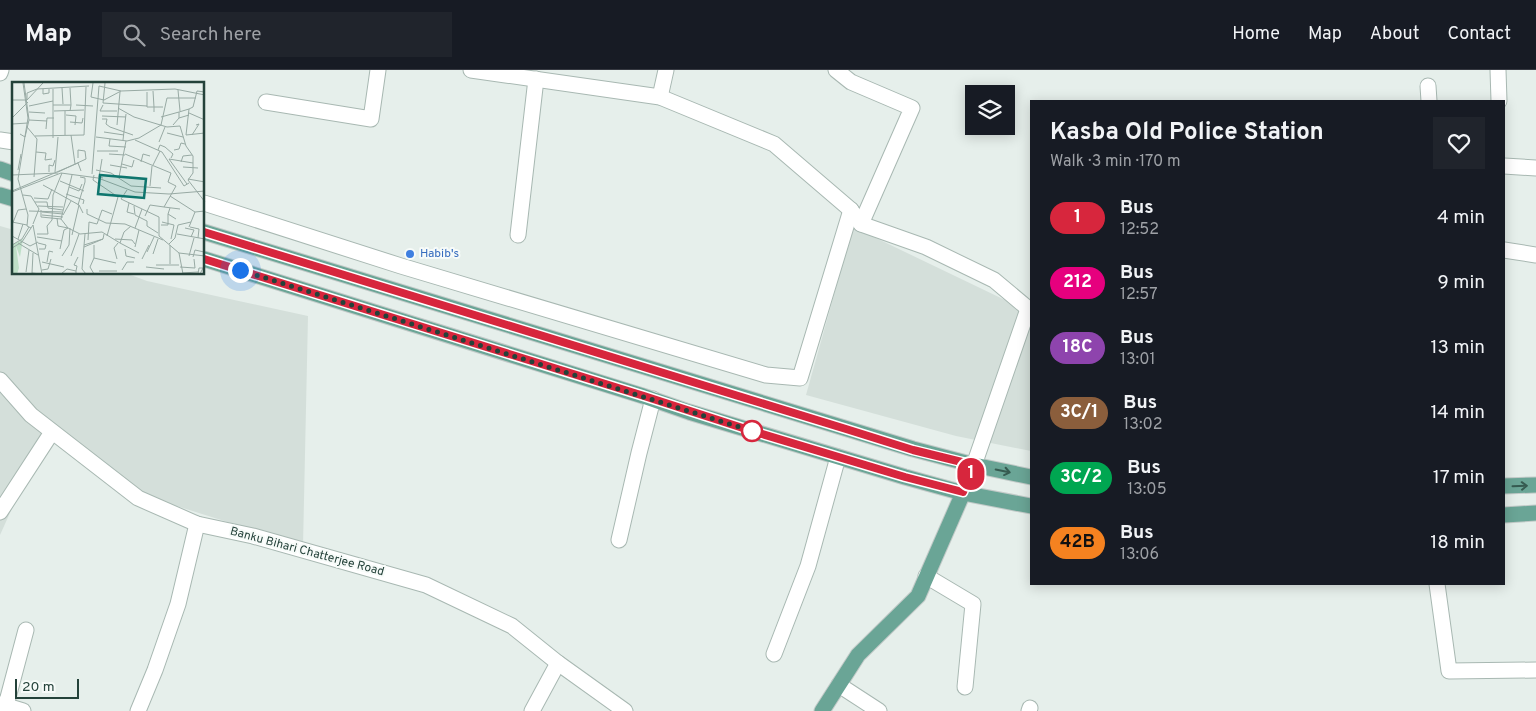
<!DOCTYPE html>
<html lang="en">
<head>
<meta charset="utf-8">
<style>
	:root { --surface:#171b24; --page:#20242c; --text:#f1f3f6; --muted:#9ea1a6; --line:#363941 }
	body { margin:0; font-family:Overpass,sans-serif; background:var(--page); color:var(--text); height:100vh; display:flex; flex-direction:column; font-size:19px; white-space:nowrap }
	* { box-sizing:border-box; margin:0 }
	p { font-size:16px; color:var(--muted) }
	.icon { flex:none; width:28px; height:28px; fill:none; stroke:currentColor; stroke-width:2; stroke-linecap:round; stroke-linejoin:round }
	.map { position:relative; flex:1; overflow:hidden }
	.side { position:absolute; left:1030px; top:30px; width:475px; height:485px; display:flex; flex-direction:column; background:var(--surface); border-radius:0px; box-shadow:0 2px 12px #0003 }
	.side>* { flex:none }
	.badge { padding:0 10px; border-radius:16px; font-size:18px; line-height:32px }
	.controls { position:absolute; left:965px; top:15px; display:grid; gap:10px }
	.controls a { display:grid; place-items:center; width:50px; height:50px; border-radius:0px; background:var(--surface); box-shadow:0 2px 12px #0003; font-size:25px }
	.scale { position:absolute; left:15px; bottom:12px; width:64px; box-sizing:border-box; padding-left:5px; border:2px solid #24423a; border-top:0; font-size:14px; line-height:18px; white-space:nowrap; color:#24423a; -webkit-text-stroke:4px #f7fbf9; paint-order:stroke }
	.you { position:absolute; width:25px; height:25px; margin:-12px; border:4px solid #fff; border-radius:50%; background:#1a73e8; box-shadow:0 0 0 8px #1a73e833 }
	.map>.badge { position:absolute; translate:-50% -50%; box-shadow:0 0 0 2px #fff }
	.round { display:grid; place-items:center; flex:none; width:52px; height:52px; border-radius:0px; background:var(--page) }
	.summary { display:flex; align-items:center; justify-content:space-between; height:85px; padding:0 20px }
	h1 { font-size:24px; font-weight:700; line-height:38px }
	ul { padding:0; list-style:none }
	li { display:flex; align-items:center; gap:15px; height:65px; padding:0 20px }
	li div { flex:1 }
	li b { display:block; font-size:19px }
	li em { font-style:normal }
	li .badge { min-width:55px; font-weight:700; text-align:center }
	header { display:flex; align-items:center; gap:30px; box-sizing:border-box; height:70px; padding:0 25px; background:var(--surface); border-bottom:1px solid var(--line) }
	header strong { font-size:24px }
	nav { display:flex; gap:28px; margin-inline-start:auto; font-size:18px }
	.search { width:350px; height:45px; background:var(--page); display:flex; align-items:center; gap:12px; box-sizing:border-box; padding:0 18px; border-radius:0px; color:var(--muted); font-size:19px }
	.map>svg:first-child { display:block }
	.built { fill:#d4dfda }
	.lines { fill:none; stroke-linecap:round; stroke-linejoin:round }
	.minor-casing { stroke:#a8b8b2; stroke-width:17 }
	.major-casing { stroke:#c2cac8; stroke-width:17 }
	.minor { stroke:#fff; stroke-width:15 }
	.major { stroke:#6aa596; stroke-width:15 }
	.oneway { stroke:#365b51 }
	.line-casing { stroke:#fff; stroke-width:11 }
	.line { stroke:#d7263d; stroke-width:8 }
	.walk { stroke:#24423a; stroke-width:5; stroke-dasharray:0 9 }
	.shop-dot { fill:#3f7fe0; stroke:#f7fbf9; stroke-width:2 }
	.stop-dot { fill:#fff; stroke:#d7263d; stroke-width:2.5 }
	.labels { text-anchor:middle; dominant-baseline:central; stroke-width:4; stroke-linejoin:round; paint-order:stroke }
	.shop-label { font-size:12px; fill:#366cbe; stroke:#f7fbf9; text-anchor:start }
	.street-label { font-size:12px; fill:#24423a; stroke:#f7fbf9 }
	.inset-road { fill:none; stroke:#98aaa4; stroke-width:1 }
	.view { fill:#0f766e; fill-opacity:0.15; stroke:#0f766e; stroke-width:2.5 }
	.inset-edge { fill:none; stroke:#24423a; stroke-width:2.5 }
</style>
</head>
<body>
<header>
<strong>Map</strong>
<div class="search"><svg class="icon" aria-label="search" viewBox="0 0 24 24"><circle cx="10" cy="10" r="6"/><path d="M15 15l6 6"/></svg>Search here</div>
<nav><a>Home</a><a>Map</a><a>About</a><a>Contact</a></nav>
</header>
<div class="map">
<svg width="1536" height="641" viewBox="0 0 1536 641">
	<rect width="100%" height="100%" fill="#e6efeb"/>
	<!-- built -->
	<g class="built">
		<path d="M0 156 14 160V204H128L147 211 308 246 303 476 142 425 35 343 0 304Z"/>
		<path d="M853 157 1005 230 1031 248V381L956 366 806 325Z"/>
		<path d="M0 319 45 362 13 407 19 423 0 465Z"/>
	</g>
	<g class="lines">
		<!-- minor casing -->
		<g class="minor-casing">
			<g id="minor">
				<path d="M471 0 660 27 774 74 851 140 861 154 926 177 994 210 1031 241"/>
				<path d="M836 0 851 12 912 38 861 154"/>
				<path d="M1498 0 1499 31"/>
				<path d="M0 3 1 0"/>
				<path d="M1428 16 1429 31"/>
				<path d="M660 27 666 0"/>
				<path d="M266 32 371 49 378 0"/>
				<path d="M0 70 14 72"/>
				<path d="M1504 96 1536 98"/>
				<path d="M204 133 401 196 766 305 800 308 851 140"/>
				<path d="M518 165 536 9"/>
				<path d="M1504 180 1536 185"/>
				<path d="M0 310 31 345 138 428 197 454 253 466 426 515 512 556 558 593 625 641"/>
				<path d="M963 423 974 395 1028 239"/>
				<path d="M0 442 52 362"/>
				<path d="M619 470 639 383 653 329"/>
				<path d="M926 506 973 534 965 617"/>
				<path d="M1437 514 1449 601 1536 600"/>
				<path d="M774 584 808 496 838 387"/>
				<path d="M839 615 879 641"/>
				<path d="M0 634 23 641"/>
				<path d="M6 635 26 560"/>
				<path d="M138 641 155 600 178 534 197 454"/>
				<path d="M532 641 558 593"/>
				<path d="M1029 641 1030 638"/>
			</g>
		</g>
		<!-- major casing -->
		<g class="major-casing">
			<g id="major">
				<path d="M0 99 14 104"/>
				<path d="M0 125 14 129"/>
				<path d="M204 162 913 379 974 395 1031 407"/>
				<path d="M204 189 643 326 689 342 905 407 963 423 1031 436"/>
				<path d="M1504 416 1536 415"/>
				<path d="M1504 445 1536 443"/>
				<path d="M822 641 858 585 918 526 963 423"/>
			</g>
		</g>
		<!-- minor -->
		<use href="#minor" class="minor"/>
		<!-- major -->
		<use href="#major" class="major"/>
	</g>
	<!-- one-way arrows -->
	<defs><path id="oneway-shaft" d="M-6 0H5M1.5-3L5.5 0L1.5 3" fill="none" stroke-width="1.6" stroke-linecap="round" stroke-linejoin="round" transform="scale(1.25)"/></defs>
	<g class="oneway">
		<use href="#oneway-shaft" transform="translate(1003 401) rotate(12)"/>
		<use href="#oneway-shaft" transform="translate(1520 416) rotate(-2)"/>
	</g>
	<g class="lines">
		<!-- line casing -->
		<g class="line-casing">
			<path id="line" d="M204 162 846 359 913 380 974 395 963 422 905 407 752 361 644 326 204 189"/>
		</g>
		<!-- line -->
		<use href="#line" class="line"/>
		<!-- walk -->
		<path class="walk" d="M240 200 752 361"/>
	</g>
	<!-- markers -->
	<circle class="shop-dot" cx="410" cy="184" r="5"/>
	<circle class="stop-dot" cx="752" cy="361" r="10"/>
	<g class="labels">
		<!-- shop labels -->
		<g class="shop-label">
			<text x="420" y="184">Habib's</text>
		</g>
		<!-- street labels -->
		<g class="street-label">
			<text transform="translate(307 482) rotate(15)">Banku Bihari Chatterjee Road</text>
		</g>
	</g>
	<!-- overview -->
	<g transform="translate(12 12)">
		<rect width="192" height="192" fill="#e6efeb"/>
		<path d="M11 157 8 175 4 164 7 186 5 192H0V163Z" fill="#bfe0c8"/>
		<path class="inset-road" d="M11 1 16 36 6 97 16 133 15 144 19 146 21 143M81 1 79 15 92 18 109 9 163 7 193 13M93 1 91 21 135 24M50 6 51 22M58 6 59 23M31 7V12L37 11V7M41 7V56M166 8 168 29M141 9 142 25H151M135 10V25H142V30M0 18H15L31 1M15 18V11L25 7 77 4M41 23H59L58 29M64 23 81 24M91 23 88 29H105M17 24 41 19M106 26 122 35 155 45 168 44 174 64 181 74V91L176 98 193 120M42 29 72 28M53 29V53M17 30 33 31M177 31 193 38M54 33 64 34 63 43M90 34 114 35M149 35 167 30M0 36 16 20M167 36V30L177 27M90 37H95L94 42 98 45 121 53M17 38 35 39M58 40 70 41 71 36M0 42 16 41M105 43 108 10M161 43 167 36 177 33M15 45 25 57 22 95M34 47 35 36H42M92 50 112 53M155 51 171 55M8 52 13 55 17 38 12 1M59 53 63 82M174 53 177 27 181 25 185 9 193 10M174 53 193 51M180 53 187 42 184 43M23 54 72 53 74 5M84 55 115 59 127 56 149 43 155 16H184M98 57 97 64 114 65M111 58 114 32M123 58 150 70 172 104 177 101M147 60 153 45M146 68 148 63 153 65 161 72 159 76M162 68 167 67 169 61 173 62M85 69H106M24 70 34 71 33 78 40 77M97 72 113 73M113 72 159 91 156 100 164 104 152 125 138 123 133 134M90 77 87 95 91 96M157 77 175 102M157 77 181 81M129 80 131 72 138 74M169 80 171 74 180 73M110 82 120 85 122 78M98 83 115 86M141 83 148 69M171 85 186 86M6 88 9 72M84 88 99 91 119 104 149 106M37 90V83L41 84 43 78M43 90 46 55M46 90 74 77 73 69 66 68V76M80 92 87 4 109 9M0 93 46 91M82 93 81 98 106 115M107 95 114 59M176 97 193 100M48 99 72 109M31 103 67 123 71 131M138 104 140 84M57 105 67 109 70 102M115 108 109 117 147 135V154L167 171 171 192M0 109 66 81 69 89M0 110 49 91 86 96 123 110 157 112 193 109M54 112 72 118 71 122M11 113 19 114 27 127 21 142M158 114 183 130 193 129M22 116 36 117 40 107M23 120H35L36 126 51 128M117 121 115 130 122 132M66 123 73 100V96L68 95M26 124 51 125M122 124 123 133 135 139V144L146 151M152 125 168 127M158 126 156 132 164 137M75 127V132L94 141 113 142 151 158M29 128V135L49 137 56 146M17 129 50 130M30 130 51 132M30 133 51 135M51 133 59 119M45 136 46 144 56 146M49 137 60 93M0 140 15 143M150 140 162 143 159 157M0 143 6 128 14 127M21 143 30 192M149 143H156V132M35 144 40 138 41 113 50 91M119 144 112 150 108 161 127 171M177 145 183 130M178 145 187 147 186 156M56 146 68 152 90 150 108 161M123 146 130 127M173 146 182 148 179 155M25 152H36L35 144M73 152 70 187 74 192M165 152 193 157M60 153 67 123M0 154 18 164 26 160M95 154 106 115M25 155 50 159M6 157 11 142M103 157 120 158 123 162M76 158 77 140 85 142 90 128 100 132M6 161 26 173M26 161 34 163 33 167H27M157 162 163 156 166 143 179 140M0 163 10 157 17 145M72 163 91 157 92 152M82 163V176L104 181M72 165 91 157M123 165 127 148M0 166 10 160 19 146M48 167 52 148 56 146M113 167 114 174 123 176M135 170 142 155M21 171 20 191 28 192M167 171 193 174M141 172 146 157M50 174 57 163 58 146M59 174 67 152M177 174 182 156M181 175 183 168 192 170M105 177 102 166 106 161M130 177 137 163M30 180 52 185M35 180 37 169 41 170M158 182V163M144 183H167M134 185 152 187M168 185 183 186 182 177M30 188 36 187 39 177M110 188 115 180H122M64 189 65 184 62 183 66 175M87 189H105M14 190 17 168M170 191 186 190M49 192 55 187 64 189V192M82 192 78 185 82 176M186 192 187 186H191L188 192"/>
		<path class="view" d="M88 93 134 97 132 116 86 112Z"/>
		<rect width="192" height="192" class="inset-edge"/>
	</g>
</svg>
<div class="controls">
<a><svg class="icon" aria-label="layers" viewBox="0 0 24 24"><path d="M12 4l9 5-9 5-9-5zM3 14l9 5 9-5"/></svg></a>
</div>
<div class="scale">20 m</div>
<div class="you" style="left:240px;top:200px"></div>
<b class="badge" style="left:971px;top:404px;background:#d7263d;color:#fff">1</b>
<section class="side">
<div class="summary"><div><h1>Kasba Old Police Station</h1><p>Walk · 3 min · 170 m</p></div><a class="round"><svg class="icon" aria-label="heart" viewBox="0 0 24 24"><path d="M12 20l-8-8c-3-5 5-10 8-4 3-6 11-1 8 4z"/></svg></a></div>
<ul>
<li><span class="badge" style="background:#d7263d;color:#fff">1</span><div><b>Bus</b><p>12:52</p></div><em>4 min</em></li>
<li><span class="badge" style="background:#e6007e;color:#fff">212</span><div><b>Bus</b><p>12:57</p></div><em>9 min</em></li>
<li><span class="badge" style="background:#8e44ad;color:#fff">18C</span><div><b>Bus</b><p>13:01</p></div><em>13 min</em></li>
<li><span class="badge" style="background:#8b5e3c;color:#fff">3C/1</span><div><b>Bus</b><p>13:02</p></div><em>14 min</em></li>
<li><span class="badge" style="background:#00a651;color:#fff">3C/2</span><div><b>Bus</b><p>13:05</p></div><em>17 min</em></li>
<li><span class="badge" style="background:#f58220;color:#111">42B</span><div><b>Bus</b><p>13:06</p></div><em>18 min</em></li>
</ul>
</section>
</div>
</body>
</html>
